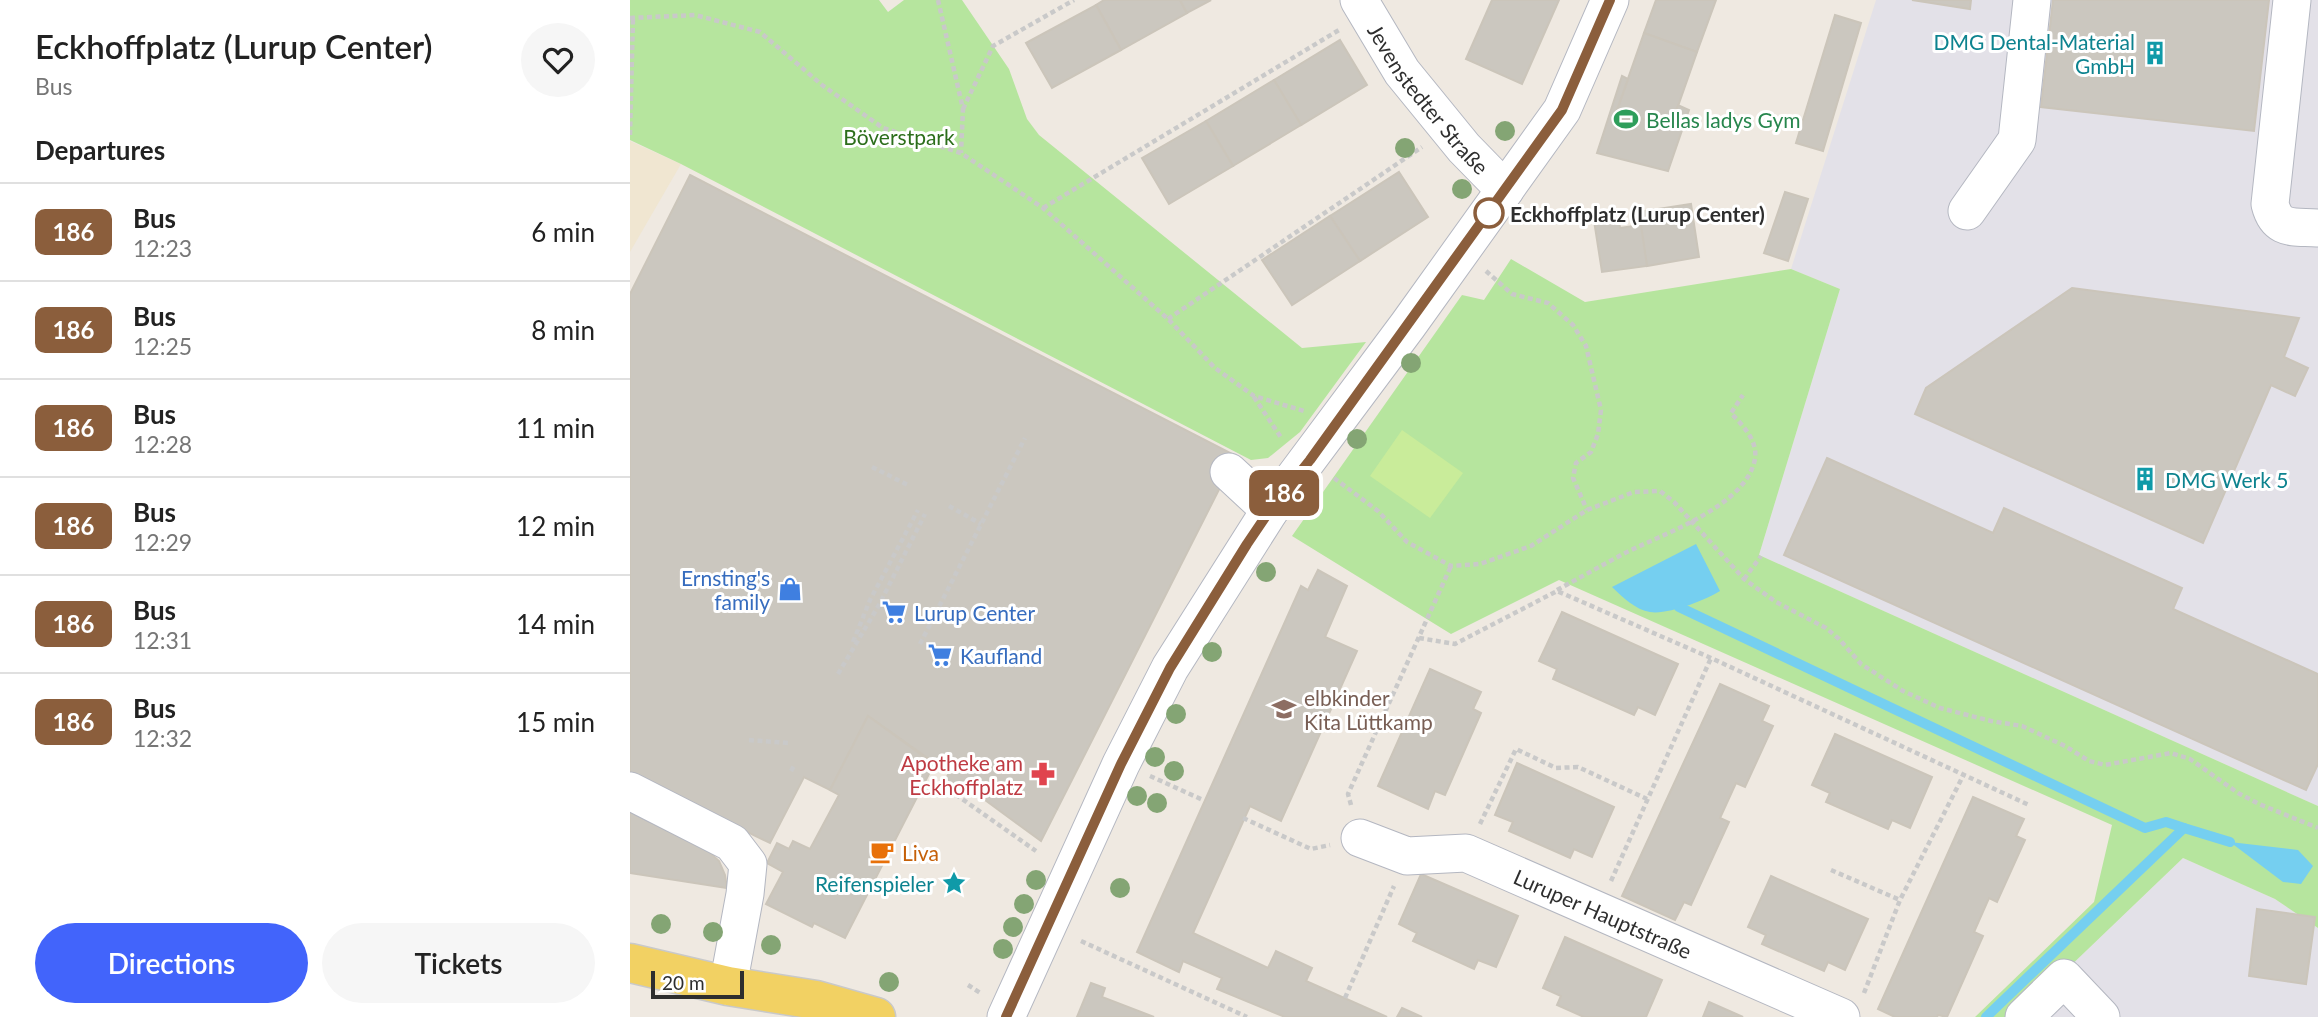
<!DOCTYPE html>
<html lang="en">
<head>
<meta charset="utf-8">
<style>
	:root { --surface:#fff; --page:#f6f6f6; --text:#222; --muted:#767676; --line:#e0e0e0; --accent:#4264fb }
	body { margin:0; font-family:Lato,sans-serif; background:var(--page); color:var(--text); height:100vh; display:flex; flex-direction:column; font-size:26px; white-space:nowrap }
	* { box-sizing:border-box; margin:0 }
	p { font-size:23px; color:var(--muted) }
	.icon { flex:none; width:38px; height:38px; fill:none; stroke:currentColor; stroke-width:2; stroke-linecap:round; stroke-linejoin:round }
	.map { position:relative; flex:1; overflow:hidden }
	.side { display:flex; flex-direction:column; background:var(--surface); width:630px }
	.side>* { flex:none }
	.badge { padding:0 14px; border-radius:10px; font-size:24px; line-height:46px }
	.scale { position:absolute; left:21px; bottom:18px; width:93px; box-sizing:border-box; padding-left:7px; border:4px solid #2e2e2e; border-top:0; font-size:19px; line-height:24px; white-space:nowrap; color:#2e2e2e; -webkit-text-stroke:5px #fff; paint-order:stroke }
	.map>.badge { position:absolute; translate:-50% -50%; box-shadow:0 0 0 4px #fff }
	h2 { padding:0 35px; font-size:26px; line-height:63px }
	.round { display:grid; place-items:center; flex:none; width:74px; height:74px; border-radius:37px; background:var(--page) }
	.summary { display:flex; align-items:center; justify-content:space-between; height:119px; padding:0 35px }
	h1 { font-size:33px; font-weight:600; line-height:52px }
	.cta { display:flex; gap:14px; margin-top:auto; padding:14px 35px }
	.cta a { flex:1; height:80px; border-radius:42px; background:var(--accent); color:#fff; font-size:28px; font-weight:600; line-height:80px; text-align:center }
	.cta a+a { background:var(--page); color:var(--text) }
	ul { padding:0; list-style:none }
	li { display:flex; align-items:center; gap:21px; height:98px; padding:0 35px; border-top:2px solid var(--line) }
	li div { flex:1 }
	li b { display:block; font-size:26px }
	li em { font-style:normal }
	li .badge { min-width:77px; font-weight:700; text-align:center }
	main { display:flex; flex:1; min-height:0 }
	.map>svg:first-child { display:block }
	.industrial { fill:#e3e1e8 }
	.education { fill:#f0e6d1 }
	.green { fill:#b6e59e }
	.pitch { fill:#c9ec9a }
	.water { fill:#75cff0 }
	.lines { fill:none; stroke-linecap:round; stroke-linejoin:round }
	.stream { stroke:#75cff0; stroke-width:10 }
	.building { fill:#cbc7bf; stroke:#cbc5ba; stroke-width:2 }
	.minor-casing { stroke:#b4b7c1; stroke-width:39 }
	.major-casing { stroke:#c9c9c9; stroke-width:41 }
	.path { stroke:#c9c9c9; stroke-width:4.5; stroke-dasharray:5 3.5; stroke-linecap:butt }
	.minor { stroke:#fff; stroke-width:37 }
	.major { stroke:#f2d163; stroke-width:38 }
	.tree { fill:#84a574 }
	.line-casing { stroke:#fff; stroke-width:16 }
	.line { stroke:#8b5e3c; stroke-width:10 }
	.stop-dot { fill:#fff; stroke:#8b5e3c; stroke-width:3.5 }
	.labels { text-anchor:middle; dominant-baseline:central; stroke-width:6; stroke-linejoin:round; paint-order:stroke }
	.culture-label { font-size:21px; fill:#0d838f; stroke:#fff; text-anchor:end }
	.street-label { font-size:21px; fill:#2e2e2e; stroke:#fff }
	.leisure-label { font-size:21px; fill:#27864d; stroke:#fff; text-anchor:start }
	.park-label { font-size:21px; fill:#2c6e1b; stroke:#fff }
	.stop-label { font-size:21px; font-weight:bold; fill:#2e2e2e; stroke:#fff; text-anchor:start }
	.shop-label { font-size:21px; fill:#366cbe; stroke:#fff; text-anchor:start }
	.education-label { font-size:21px; fill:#785e54; stroke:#fff; text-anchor:start }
	.health-label { font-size:21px; fill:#be3a42; stroke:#fff; text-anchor:end }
	.food-label { font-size:21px; fill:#c56008; stroke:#fff; text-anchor:start }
</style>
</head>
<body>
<main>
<section class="side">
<div class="summary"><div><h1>Eckhoffplatz (Lurup Center)</h1><p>Bus</p></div><a class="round"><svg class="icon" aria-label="heart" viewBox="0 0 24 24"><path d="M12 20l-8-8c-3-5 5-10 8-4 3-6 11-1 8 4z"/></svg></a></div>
<h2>Departures</h2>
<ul>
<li><span class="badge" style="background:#8b5e3c;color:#fff">186</span><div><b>Bus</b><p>12:23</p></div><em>6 min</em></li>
<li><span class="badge" style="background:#8b5e3c;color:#fff">186</span><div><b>Bus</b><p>12:25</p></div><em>8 min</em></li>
<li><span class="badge" style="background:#8b5e3c;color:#fff">186</span><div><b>Bus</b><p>12:28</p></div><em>11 min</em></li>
<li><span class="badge" style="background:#8b5e3c;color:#fff">186</span><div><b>Bus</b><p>12:29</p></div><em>12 min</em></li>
<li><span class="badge" style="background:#8b5e3c;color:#fff">186</span><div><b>Bus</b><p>12:31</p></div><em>14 min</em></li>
<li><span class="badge" style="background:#8b5e3c;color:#fff">186</span><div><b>Bus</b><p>12:32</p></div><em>15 min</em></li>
</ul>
<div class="cta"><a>Directions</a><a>Tickets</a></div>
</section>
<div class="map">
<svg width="1688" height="1017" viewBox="0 0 1688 1017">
	<rect width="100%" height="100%" fill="#efe9e1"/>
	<!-- industrial -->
	<g class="industrial">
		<path d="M1246 0H1688V806L1129 555 1210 289 1161 269Z"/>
		<path d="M1553 858 1645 899 1688 928V1017H1387Z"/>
	</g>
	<!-- education -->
	<path class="education" d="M0 141 51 164 0 252Z"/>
	<!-- green -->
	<g class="green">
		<path d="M0 0H249L258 12 274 0H332L379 69 397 119 409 135 672 348 736 342 670 432 638 458 621 460 51 164 0 140Z"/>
		<path d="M881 259 955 302 1161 269 1210 289 1129 555 1688 806V928L1645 899 1553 858 1387 1017H1345L1464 902 1482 825 929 580 821 634 662 536 832 295 854 300Z"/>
	</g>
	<!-- pitch -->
	<path class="pitch" d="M772 430 833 473 800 518 740 476Z"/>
	<!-- water -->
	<g class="water">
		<path d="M1066 544 1090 591C1076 600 1038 615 1020 612 1006 610 992 597 982 587Z"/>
		<path d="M1600 842 1668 850 1683 866 1671 884 1653 882Z"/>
	</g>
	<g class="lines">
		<!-- stream -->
		<g class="stream">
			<path d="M1049 607 1515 828 1536 822 1554 828"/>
			<path d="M1356 1017 1554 828 1600 842"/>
		</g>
	</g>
	<!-- building -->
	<g class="building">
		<path d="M474 0H550L557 13 491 50 466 5Z"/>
		<path d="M550 0H581L557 13Z"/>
		<path d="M862 0H929L892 84 836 59Z"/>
		<path d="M1026 0H1086L1067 52 1014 33Z"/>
		<path d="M1282 0H1341L1340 9Z"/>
		<path d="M1423 0H1639L1624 131 1411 107Z"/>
		<path d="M466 5 491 50 422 88 396 43Z"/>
		<path d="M1205 15 1231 23 1193 151 1166 143Z"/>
		<path d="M1014 33 1067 52 1040 129 987 110Z"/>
		<path d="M710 40 737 85 671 125 644 80Z"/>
		<path d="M992 76 998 79 987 110 1040 129 1048 105 1059 110 1038 171 967 153Z"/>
		<path d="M644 80 671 125 603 166 576 121Z"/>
		<path d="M576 121 603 166 539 204 512 158Z"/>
		<path d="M769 172 798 217 730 261 700 216Z"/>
		<path d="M60 175 606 456 411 841 340 789 339 793 315 780 319 773 238 716 200 790 174 777 140 843 0 775V294Z"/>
		<path d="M1155 192 1178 199 1158 261 1134 253Z"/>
		<path d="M1061 204 1069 257 1017 266 1008 212Z"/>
		<path d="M987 210 990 228 1011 225 1017 266 972 272 963 214Z"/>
		<path d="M700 216 730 261 662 305 632 260Z"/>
		<path d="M1442 288 1669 318 1654 357 1678 368 1665 396 1641 385 1573 543 1285 414 1296 388Z"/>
		<path d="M1197 458 1363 533 1374 508 1552 588 1543 609 1688 674V764L1676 790 1154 555Z"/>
		<path d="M688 570 717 586 695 637 727 651 651 821 620 806 563 933 638 968 646 951 682 968 676 981 757 1017H655L587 989 592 978 553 961 549 972 507 952 671 586 678 590Z"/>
		<path d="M932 612 1048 664 1025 715 1008 707 1004 715 923 679 927 669 909 661Z"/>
		<path d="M800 669 851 692 843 709 851 713 815 795 805 791 798 809 748 786Z"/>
		<path d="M1090 684 1139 706 1132 721 1143 726 1115 787 1106 783 1090 818 1099 822 1061 905 1054 902 1045 920 992 896Z"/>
		<path d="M238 716 304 764 215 938 184 923 182 927 136 904 153 872 137 863 147 843 159 849 163 841 180 849 209 795 200 790Z"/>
		<path d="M1205 734 1302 777 1280 828 1262 820 1258 829 1196 802 1200 793 1182 785Z"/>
		<path d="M887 763 984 807 962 857 944 849 940 858 879 831 883 822 865 815Z"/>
		<path d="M1343 797 1394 819 1386 836 1395 840 1367 902 1359 898 1344 932 1353 936 1317 1017 1308 1015 1307 1017H1265L1248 1009Z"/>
		<path d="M0 812 78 851 89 861 95 875 97 888 0 873Z"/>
		<path d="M791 874 888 916 866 967 848 960 844 969 783 941 787 933 769 924Z"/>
		<path d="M1141 876 1238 919 1215 970 1198 962 1194 971 1132 944 1136 935 1118 927Z"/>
		<path d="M1627 909 1685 917 1676 984 1619 976Z"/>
		<path d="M935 937 1032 980 1016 1017H954L927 1005 931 996 913 988Z"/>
		<path d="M461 983 475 988 472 997 524 1017H447Z"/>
		<path d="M1079 1002 1113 1017H1073Z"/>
		<path d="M772 1008 792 1017H767Z"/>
	</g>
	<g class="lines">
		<!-- minor casing -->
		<g class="minor-casing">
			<g id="minor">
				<path id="s1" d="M729 0 772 72 834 148 875 190"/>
				<path d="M1662 0 1640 204C1647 232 1664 226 1688 228"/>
				<path d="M1337 211 1387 140 1402 0"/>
				<path d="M599 472 640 510"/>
				<path d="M0 791 102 843 118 864 115 894 98 986"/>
				<path id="s2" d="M730 838 777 856 836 853 1211 1017"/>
				<path d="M376 1017 491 764 540 668 640 510 778 325 932 110 980 0"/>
				<path d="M1394 1017 1434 978 1471 1017"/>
			</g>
		</g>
		<!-- major casing -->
		<g class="major-casing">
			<path id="major" d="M0 963 98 986 186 1000 246 1017"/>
		</g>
		<!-- path -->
		<g class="path">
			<path d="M308 0 333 109 331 153"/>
			<path d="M0 18 65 15 130 32 192 85 253 128 331 153 413 208 538 319 585 368 624 396 674 411"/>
			<path d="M333 109 363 46 444 0"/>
			<path d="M0 135 3 18"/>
			<path d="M413 208 709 30"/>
			<path d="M856 271 882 294 918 303 943 325 956 346 971 410 968 434 961 452 946 463 943 478 957 510"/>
			<path d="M538 319 792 147"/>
			<path d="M624 397 652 439"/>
			<path d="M242 467 280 486"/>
			<path d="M704 478 748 511 777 542 821 566 850 564 901 546 957 510 1004 492 1030 491 1044 502 1114 579 1146 602 1196 628 1209 639 1231 664 1273 691 1310 708 1361 721 1392 726 1435 746 1459 761 1475 765 1541 753 1560 759 1608 793 1629 804 1688 828"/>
			<path d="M319 506 351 524"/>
			<path d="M1114 579 1131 556"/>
			<path d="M927 590C949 578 971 566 993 554 1032 534 1116 507 1125 459 1128 440 1112 425 1101 413L1113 395"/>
			<path d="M789 638 825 644 927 591 1081 658 1399 805"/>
			<path d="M223 642 240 600 288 510"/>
			<path d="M290 644 395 438"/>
			<path d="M208 674 249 605 295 514"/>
			<path d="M119 740 158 743"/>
			<path d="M161 771 165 764"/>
			<path d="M520 776 573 800"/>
			<path d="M328 787 325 794 406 851"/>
			<path d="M721 805 718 794 821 566"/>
			<path d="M613 818 681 849 700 845"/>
			<path d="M850 824 886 749 926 768 948 767 1017 799"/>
			<path d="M1201 870 1270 900"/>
			<path d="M981 881 1081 658"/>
			<path d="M451 941 617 1017"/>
			<path d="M338 985 352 994"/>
			<path d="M1234 993 1270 900 1334 774"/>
			<path d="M715 998 764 886"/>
		</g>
		<!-- minor -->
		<use href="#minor" class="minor"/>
		<!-- major -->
		<use href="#major" class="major"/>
	</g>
	<!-- trees -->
	<g class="tree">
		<circle cx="875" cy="131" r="10"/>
		<circle cx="775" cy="148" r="10"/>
		<circle cx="832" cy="189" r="10"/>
		<circle cx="781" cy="363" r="10"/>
		<circle cx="727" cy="439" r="10"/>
		<circle cx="636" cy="572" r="10"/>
		<circle cx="582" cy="652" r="10"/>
		<circle cx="546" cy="714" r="10"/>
		<circle cx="525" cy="757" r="10"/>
		<circle cx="544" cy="771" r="10"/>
		<circle cx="507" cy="796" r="10"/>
		<circle cx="527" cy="803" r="10"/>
		<circle cx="406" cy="880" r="10"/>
		<circle cx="490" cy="888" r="10"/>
		<circle cx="394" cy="904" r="10"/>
		<circle cx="31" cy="924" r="10"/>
		<circle cx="383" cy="927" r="10"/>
		<circle cx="83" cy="932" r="10"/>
		<circle cx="141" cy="945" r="10"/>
		<circle cx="373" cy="949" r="10"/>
		<circle cx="259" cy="982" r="10"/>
	</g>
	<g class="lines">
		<!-- line casing -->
		<g class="line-casing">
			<path id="line" d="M376 1017 491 764 540 668 617 544 640 510 680 460 932 110 980 0"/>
		</g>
		<!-- line -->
		<use href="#line" class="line"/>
	</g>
	<!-- icons -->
	<defs>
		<g id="building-bare" transform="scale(1.89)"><path d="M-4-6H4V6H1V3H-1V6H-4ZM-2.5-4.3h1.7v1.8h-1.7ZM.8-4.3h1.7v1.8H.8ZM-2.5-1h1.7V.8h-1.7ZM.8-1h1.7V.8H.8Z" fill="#0f9aa8" stroke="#fff" stroke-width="2.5" paint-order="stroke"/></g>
		<g id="stadium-bare" transform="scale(1.89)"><path d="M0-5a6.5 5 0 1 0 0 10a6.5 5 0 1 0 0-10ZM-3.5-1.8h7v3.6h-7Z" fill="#2e9e5b" stroke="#fff" stroke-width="2.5" paint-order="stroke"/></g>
		<g id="shop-bare" transform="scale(1.89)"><path d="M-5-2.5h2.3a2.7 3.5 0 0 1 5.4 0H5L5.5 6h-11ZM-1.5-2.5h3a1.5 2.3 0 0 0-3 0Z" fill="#3f7fe0" stroke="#fff" stroke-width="2.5" paint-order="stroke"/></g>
		<g id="supermarket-bare" transform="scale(1.89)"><path d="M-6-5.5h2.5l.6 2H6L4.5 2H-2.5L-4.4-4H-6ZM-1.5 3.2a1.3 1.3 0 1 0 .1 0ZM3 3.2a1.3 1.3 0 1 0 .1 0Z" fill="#3f7fe0" stroke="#fff" stroke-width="2.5" paint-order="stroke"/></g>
		<g id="school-bare" transform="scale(1.89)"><path d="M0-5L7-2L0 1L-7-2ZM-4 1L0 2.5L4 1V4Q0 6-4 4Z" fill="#8d6e63" stroke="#fff" stroke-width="2.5" paint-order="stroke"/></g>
		<g id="pharmacy-bare" transform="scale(1.89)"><path d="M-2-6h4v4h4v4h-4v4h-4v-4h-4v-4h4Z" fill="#e0444e" stroke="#fff" stroke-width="2.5" paint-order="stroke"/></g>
		<g id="cafe-bare" transform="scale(1.89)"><path d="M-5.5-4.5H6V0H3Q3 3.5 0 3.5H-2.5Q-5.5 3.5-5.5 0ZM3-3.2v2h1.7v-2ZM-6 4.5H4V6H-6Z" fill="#e8710a" stroke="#fff" stroke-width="2.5" paint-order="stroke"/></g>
		<g id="sight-bare" transform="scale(1.89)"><path d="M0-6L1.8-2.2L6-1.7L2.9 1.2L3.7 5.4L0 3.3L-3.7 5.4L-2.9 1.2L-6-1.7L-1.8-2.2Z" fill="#0f9aa8" stroke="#fff" stroke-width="2.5" paint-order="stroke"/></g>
	</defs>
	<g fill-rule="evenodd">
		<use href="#building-bare" x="1525" y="53"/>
		<use href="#stadium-bare" x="996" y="119"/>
		<use href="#building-bare" x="1515" y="479"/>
		<use href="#shop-bare" x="160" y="589"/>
		<use href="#supermarket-bare" x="264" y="612"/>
		<use href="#supermarket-bare" x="310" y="655"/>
		<use href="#school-bare" x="654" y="709"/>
		<use href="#pharmacy-bare" x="413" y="774"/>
		<use href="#cafe-bare" x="252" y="852"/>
		<use href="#sight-bare" x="324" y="883"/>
	</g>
	<!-- markers -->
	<circle class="stop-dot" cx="859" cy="213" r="14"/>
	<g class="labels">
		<!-- culture labels -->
		<g class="culture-label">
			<text x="1505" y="41">DMG Dental-Material<tspan x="1505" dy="24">GmbH</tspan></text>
			<text x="1535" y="479" text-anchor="start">DMG Werk 5</text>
			<text x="304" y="883">Reifenspieler</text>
		</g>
		<!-- street labels -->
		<g class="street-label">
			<text stroke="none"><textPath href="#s1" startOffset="121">Jevenstedter Straße</textPath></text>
			<text stroke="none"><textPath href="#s2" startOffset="259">Luruper Hauptstraße</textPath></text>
		</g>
		<!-- leisure labels -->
		<g class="leisure-label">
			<text x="1016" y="119">Bellas ladys Gym</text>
		</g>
		<!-- park labels -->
		<g class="park-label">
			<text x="269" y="136">Böverstpark</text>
		</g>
		<!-- stop labels -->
		<g class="stop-label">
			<text x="880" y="213">Eckhoffplatz (Lurup Center)</text>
		</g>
		<!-- shop labels -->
		<g class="shop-label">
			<text x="140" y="577" text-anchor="end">Ernsting's<tspan x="140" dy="24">family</tspan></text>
			<text x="284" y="612">Lurup Center</text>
			<text x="330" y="655">Kaufland</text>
		</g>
		<!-- education labels -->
		<g class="education-label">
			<text x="674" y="697">elbkinder<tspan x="674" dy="24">Kita Lüttkamp</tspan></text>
		</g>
		<!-- health labels -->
		<g class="health-label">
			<text x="393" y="762">Apotheke am<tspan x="393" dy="24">Eckhoffplatz</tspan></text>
		</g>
		<!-- food labels -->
		<g class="food-label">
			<text x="272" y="852">Liva</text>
		</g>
	</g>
</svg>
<div class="scale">20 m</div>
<b class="badge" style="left:654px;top:493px;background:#8b5e3c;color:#fff">186</b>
</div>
</main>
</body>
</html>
